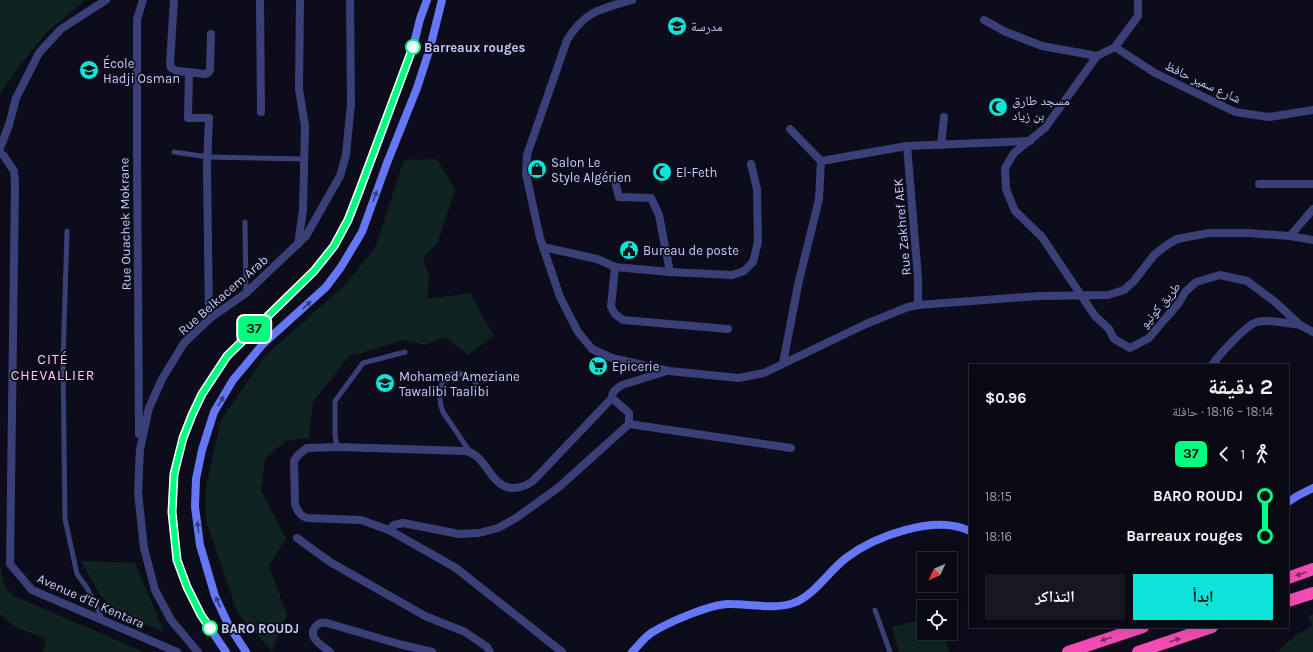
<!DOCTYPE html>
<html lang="ar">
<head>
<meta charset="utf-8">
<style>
	:root { --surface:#090914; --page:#171722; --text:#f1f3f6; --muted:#999aa0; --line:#292a34; --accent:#0ee3da }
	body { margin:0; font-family:Karla,"Noto Naskh Arabic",sans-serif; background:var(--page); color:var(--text); direction:rtl; height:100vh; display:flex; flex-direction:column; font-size:15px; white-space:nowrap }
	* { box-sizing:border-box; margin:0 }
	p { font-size:13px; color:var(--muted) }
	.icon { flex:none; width:22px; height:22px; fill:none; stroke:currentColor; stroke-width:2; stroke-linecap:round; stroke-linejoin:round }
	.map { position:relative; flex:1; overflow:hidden; direction:ltr }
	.panel { position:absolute; left:969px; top:364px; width:320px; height:264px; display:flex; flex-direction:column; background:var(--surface); border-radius:0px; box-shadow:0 4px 16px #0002,0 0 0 1px var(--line); direction:rtl }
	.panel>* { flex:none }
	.badge { padding:0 8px; border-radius:6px; font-size:14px; line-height:26px }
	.needle { width:26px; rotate:226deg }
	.buttons { position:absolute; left:917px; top:552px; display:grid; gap:8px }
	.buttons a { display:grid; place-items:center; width:40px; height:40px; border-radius:0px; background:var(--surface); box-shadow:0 4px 16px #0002,0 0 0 1px var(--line); font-size:20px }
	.map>.badge { position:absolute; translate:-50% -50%; box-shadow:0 0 0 2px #fff }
	.legs { display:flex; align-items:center; gap:6px; height:44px; padding:0 16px; font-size:13px }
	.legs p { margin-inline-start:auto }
	.overview { display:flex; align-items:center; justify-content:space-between; height:68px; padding:0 16px }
	h1 { font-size:22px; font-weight:700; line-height:30px }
	.button { display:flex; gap:8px; margin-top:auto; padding:8px 16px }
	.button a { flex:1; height:46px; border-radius:0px; background:var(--accent); color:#111; font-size:16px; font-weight:700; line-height:46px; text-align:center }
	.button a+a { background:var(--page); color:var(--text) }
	ul { padding:0 16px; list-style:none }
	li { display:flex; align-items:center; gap:14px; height:40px; font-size:15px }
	li i { display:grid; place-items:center; width:6px; height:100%; margin:0 5px; background:currentColor }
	li i::after { content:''; width:10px; height:10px; margin:-5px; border:3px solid; border-radius:50%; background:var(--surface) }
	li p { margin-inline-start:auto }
	li:first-child i { background:linear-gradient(#0000 50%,currentColor 0) }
	li:last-child i { background:linear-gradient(currentColor 50%,#0000 0) }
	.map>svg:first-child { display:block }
	.green { fill:#0f2420 }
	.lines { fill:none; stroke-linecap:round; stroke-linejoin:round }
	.lane { stroke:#3a4077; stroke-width:5 }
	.street { stroke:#3a4077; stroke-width:8 }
	.secondary { stroke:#6677f6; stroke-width:8 }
	.highway { stroke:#f44cb4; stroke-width:12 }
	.oneway { fill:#343c7e }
	.oneway2 { fill:#802c68 }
	.line-1-casing { stroke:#fff; stroke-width:9 }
	.line-1 { stroke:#00ff7f; stroke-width:6 }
	.stop-1-dot { fill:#fff; stroke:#00ff7f; stroke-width:2 }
	.labels { text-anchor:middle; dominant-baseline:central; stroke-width:3.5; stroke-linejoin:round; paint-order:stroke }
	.poi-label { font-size:13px; fill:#c9cafc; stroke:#0c0c1b; text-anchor:start }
	.stop-label { font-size:13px; font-weight:bold; fill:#c9cafc; stroke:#0c0c1b; text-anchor:start }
	.street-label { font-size:13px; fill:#c9cafc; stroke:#0c0c1b }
	.neighbourhood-label { font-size:14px; letter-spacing:1px; fill:#fccbf1; stroke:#0c0c1b }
</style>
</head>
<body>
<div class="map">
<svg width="1313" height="652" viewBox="0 0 1313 652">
	<rect width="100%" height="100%" fill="#0c0c1b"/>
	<!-- green -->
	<g class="green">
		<path d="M0 0H85L46 33 21 64 1 92 0 97Z"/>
		<path d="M437 159 455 190 437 244 423 257 429 276 427 299 470 293 494 336 468 355 445 337 425 345 403 340 362 353 350 355 313 402 309 438 285 441 265 459 261 491 286 538 269 566 287 615 272 651 238 614 206 521 205 491 221 420 265 356 345 285 375 248 404 160Z"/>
		<path d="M81 561 135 563 164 632 117 613 100 595Z"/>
		<path d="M0 564 4 585 12 595 144 652H43L46 638 17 628 0 614Z"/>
		<path d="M1313 614V652H1277L1296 635 1312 626 1308 616Z"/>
		<path d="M924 619V633H944L949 652H899L892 627Z"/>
	</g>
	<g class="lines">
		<!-- lane -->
		<g class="lane">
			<path d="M174 152 208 157 304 159"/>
			<path d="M245 222 246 293"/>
			<path d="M67 231 63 361 65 519 77 574 87 588 103 620"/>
			<path d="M337 447 335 434V401L363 363 405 352"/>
			<path d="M470 452 443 412C438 400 439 386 446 375 458 373 467 372 476 383"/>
			<path d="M875 610 890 652"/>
		</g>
		<!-- street -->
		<g class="street">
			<path d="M174 0 170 63 171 68 177 71 189 72"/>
			<path d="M260 0 261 112"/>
			<path d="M632 0C600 9 585 11 567 40L527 155 526 174 540 238 560 297 578 332 592 349 612 358 669 371 739 378 764 373 866 324 908 307 918 305 1039 296 1108 295 1124 290 1134 281 1154 255 1167 245 1177 239 1209 233H1248L1290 236 1313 240"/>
			<path d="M1138 0V16L1115 47 1097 56 1045 128 1014 153 1005 168 1006 189 1015 211 1042 237 1095 316 1109 329 1114 339 1130 348 1149 338 1164 320 1178 304 1186 291 1196 282 1220 275 1247 281 1274 301 1300 325 1313 332"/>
			<path d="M984 20 1006 32 1042 46 1097 56"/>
			<path d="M1115 47 1155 73 1235 112 1269 117 1313 110"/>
			<path d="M941 145 944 117"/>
			<path d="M907 146 918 278V305"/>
			<path d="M0 148 9 125 16 98 39 53 61 29 106 0"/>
			<path d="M0 153 4 156 14 171 15 184 10 564 32 590 177 652"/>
			<path d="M821 161 907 146 1030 141"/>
			<path d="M614 178 619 197 651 198 659 215 670 272 615 267"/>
			<path d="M1259 184H1313"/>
			<path d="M1290 236 1313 209"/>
			<path d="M298 244 303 210 305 126 299 89 300 0"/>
			<path d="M543 247 597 259 615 267 611 307 615 314 623 320 728 329"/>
			<path d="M670 272 732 275 744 271 753 262 758 242 757 189 751 164"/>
			<path d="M209 319 207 167 209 118H188L189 72 204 74 208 73 210 70 211 34"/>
			<path d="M783 363 798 285 819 199 821 161 790 129"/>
			<path d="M1212 365C1219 355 1246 325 1257 322 1268 319 1288 323 1300 325"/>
			<path d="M629 424 791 448"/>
			<path d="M139 434 137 152V19L143 0"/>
			<path d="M389 530 394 525 403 523 459 534 479 533 498 528 516 518 559 487 629 424V413L612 398C612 391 616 389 622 385L667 371"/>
			<path d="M297 538 330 562 425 616 465 632 487 647 490 652"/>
			<path d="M198 652 171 620 155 590 144 548 138 493 140 449 149 408 162 379 184 343 209 319 246 293 306 236 340 176 346 155 351 103 350 0"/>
			<path d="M330 652C323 646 307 638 315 627 318 623 323 622 327 623L399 644 432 652"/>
			<path d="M562 652 456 568 389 530 361 520 307 518C300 516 297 511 295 504L294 461 298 455 307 448 337 447 466 451C488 456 489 487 513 488 521 488 527 485 533 481L612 398"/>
		</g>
		<!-- secondary -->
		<g class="secondary">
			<path d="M1288 502 1299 495 1313 488"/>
			<path d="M226 652 201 615 187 587 177 560 172 512 174 474 183 438 192 415 202 394 227 356 314 271 334 246 348 220 375 151 413 47 420 19 427 0"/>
			<path d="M246 652 228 624 215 596 200 545 195 507 196 479 202 450 214 412 233 380 263 344 326 287 341 267 362 232 387 163 417 88 430 48 442 0"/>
			<path d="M632 652C638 646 644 638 651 633 667 623 712 603 730 604 749 604 779 610 796 602 815 594 829 571 846 558 875 536 935 514 970 531"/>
		</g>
		<!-- highway -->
		<g class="highway">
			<path d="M1288 578 1313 569"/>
			<path d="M1288 601 1313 593"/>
			<path d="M1068 652 1143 627"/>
			<path d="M1138 652 1212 627"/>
		</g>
	</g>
	<!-- one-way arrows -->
	<defs><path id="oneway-solid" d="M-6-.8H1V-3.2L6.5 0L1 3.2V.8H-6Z"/></defs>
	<g class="oneway">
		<use href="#oneway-solid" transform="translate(375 196) rotate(-70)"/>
		<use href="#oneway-solid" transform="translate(307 305) rotate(-43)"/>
		<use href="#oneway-solid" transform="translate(221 401) rotate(-59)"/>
		<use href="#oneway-solid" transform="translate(198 527) rotate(-97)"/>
		<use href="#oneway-solid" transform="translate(218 602) rotate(-113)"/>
	</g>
	<g class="oneway2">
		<use href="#oneway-solid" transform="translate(1301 574) rotate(161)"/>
		<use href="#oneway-solid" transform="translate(1106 639) rotate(162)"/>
		<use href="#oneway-solid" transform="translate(1175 640) rotate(-19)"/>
	</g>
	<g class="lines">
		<!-- line-1 casing -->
		<g class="line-1-casing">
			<path id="line-1" d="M210 628 201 615 187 587 177 560 172 512 174 474 183 438 192 415 202 394 227 356 314 271 334 246 348 220 357 197 413 47"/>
		</g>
		<!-- line-1 -->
		<use href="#line-1" class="line-1"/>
	</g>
	<!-- icons -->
	<defs>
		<g id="school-disc" transform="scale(1)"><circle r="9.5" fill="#0ee3da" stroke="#0c0c1b"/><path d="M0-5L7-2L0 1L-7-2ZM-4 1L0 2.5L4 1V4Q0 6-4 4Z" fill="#111"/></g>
		<g id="mosque-disc" transform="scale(1)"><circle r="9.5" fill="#0ee3da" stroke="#0c0c1b"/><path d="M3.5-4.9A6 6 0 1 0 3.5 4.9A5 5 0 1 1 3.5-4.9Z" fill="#111"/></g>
		<g id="shop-disc" transform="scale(1)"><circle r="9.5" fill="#0ee3da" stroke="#0c0c1b"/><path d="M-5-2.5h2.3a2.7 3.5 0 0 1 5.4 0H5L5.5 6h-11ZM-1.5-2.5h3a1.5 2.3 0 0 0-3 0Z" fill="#111"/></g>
		<g id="civic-disc" transform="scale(1)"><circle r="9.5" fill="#0ee3da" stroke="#0c0c1b"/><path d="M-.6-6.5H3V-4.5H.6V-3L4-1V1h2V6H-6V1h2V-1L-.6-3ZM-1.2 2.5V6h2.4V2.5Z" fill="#111"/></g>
		<g id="supermarket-disc" transform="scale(1)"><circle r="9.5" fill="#0ee3da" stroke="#0c0c1b"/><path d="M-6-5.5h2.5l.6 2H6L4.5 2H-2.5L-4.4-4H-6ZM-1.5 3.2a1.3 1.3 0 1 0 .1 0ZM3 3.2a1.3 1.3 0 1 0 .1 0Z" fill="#111"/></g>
	</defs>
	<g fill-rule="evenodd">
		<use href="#school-disc" x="677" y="26"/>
		<use href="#school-disc" x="89" y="70"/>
		<use href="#mosque-disc" x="998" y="107"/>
		<use href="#shop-disc" x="537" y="169"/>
		<use href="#mosque-disc" x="662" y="172"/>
		<use href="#civic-disc" x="629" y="250"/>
		<use href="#supermarket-disc" x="598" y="366"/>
		<use href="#school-disc" x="385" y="383"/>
	</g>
	<!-- markers -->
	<g class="stop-1-dot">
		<circle cx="413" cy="47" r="7"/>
		<circle cx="210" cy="628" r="7"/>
	</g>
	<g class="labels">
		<!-- poi labels -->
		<g class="poi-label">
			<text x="691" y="26">مدرسة</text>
			<text x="103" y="63">École<tspan x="103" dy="15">Hadji Osman</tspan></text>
			<text x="1012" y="100">مسجد طارق<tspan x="1012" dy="15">بن زياد</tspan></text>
			<text x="551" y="162">Salon Le<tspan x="551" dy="15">Style Algérien</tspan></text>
			<text x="676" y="172">El-Feth</text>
			<text x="643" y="250">Bureau de poste</text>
			<text x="612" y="366">Epicerie</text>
			<text x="399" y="376">Mohamed Ameziane<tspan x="399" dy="15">Tawalibi Taalibi</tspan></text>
		</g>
		<!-- stop labels -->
		<g class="stop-label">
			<text x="424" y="47">Barreaux rouges</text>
			<text x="221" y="628">BARO ROUDJ</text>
		</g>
		<!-- street labels -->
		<g class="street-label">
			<text transform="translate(1203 82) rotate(25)">شارع سمير حافظ</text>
			<text transform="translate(125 224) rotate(-91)">Rue Ouachek Mokrane</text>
			<text transform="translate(902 227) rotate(-95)">Rue Zakhref AEK</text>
			<text transform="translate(223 295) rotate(-41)">Rue Belkacem Arab</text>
			<text transform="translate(1160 305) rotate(-50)">طريق كونيو</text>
			<text transform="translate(91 601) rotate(24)">Avenue d'El Kentara</text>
		</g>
		<!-- neighbourhood labels -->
		<g class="neighbourhood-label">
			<text x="53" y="359">CITÉ<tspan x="53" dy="16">CHEVALLIER</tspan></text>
		</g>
	</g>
</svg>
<div class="buttons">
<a><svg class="needle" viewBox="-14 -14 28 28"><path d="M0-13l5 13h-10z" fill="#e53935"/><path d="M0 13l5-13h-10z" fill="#999aa0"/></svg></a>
<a><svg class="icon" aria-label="locate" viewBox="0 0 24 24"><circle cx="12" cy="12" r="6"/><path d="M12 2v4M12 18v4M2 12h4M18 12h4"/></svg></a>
</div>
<b class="badge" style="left:254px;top:329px;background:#00ff7f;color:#111">37</b>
<section class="panel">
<div class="overview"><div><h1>2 دقيقة</h1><p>18:14 – 18:16 · حافلة</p></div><b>$0.96</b></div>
<div class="legs"><svg class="icon" aria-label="walk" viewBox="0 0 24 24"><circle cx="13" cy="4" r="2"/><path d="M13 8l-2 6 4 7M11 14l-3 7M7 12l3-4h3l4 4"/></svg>1<svg class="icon" aria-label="back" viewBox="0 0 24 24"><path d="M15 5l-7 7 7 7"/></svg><b class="badge" style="background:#00ff7f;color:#111">37</b></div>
<ul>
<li><i style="color:#00ff7f"></i><b>BARO ROUDJ</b><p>18:15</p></li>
<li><i style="color:#00ff7f"></i><b>Barreaux rouges</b><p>18:16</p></li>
</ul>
<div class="button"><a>ابدأ</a><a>التذاكر</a></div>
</section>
</div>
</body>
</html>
